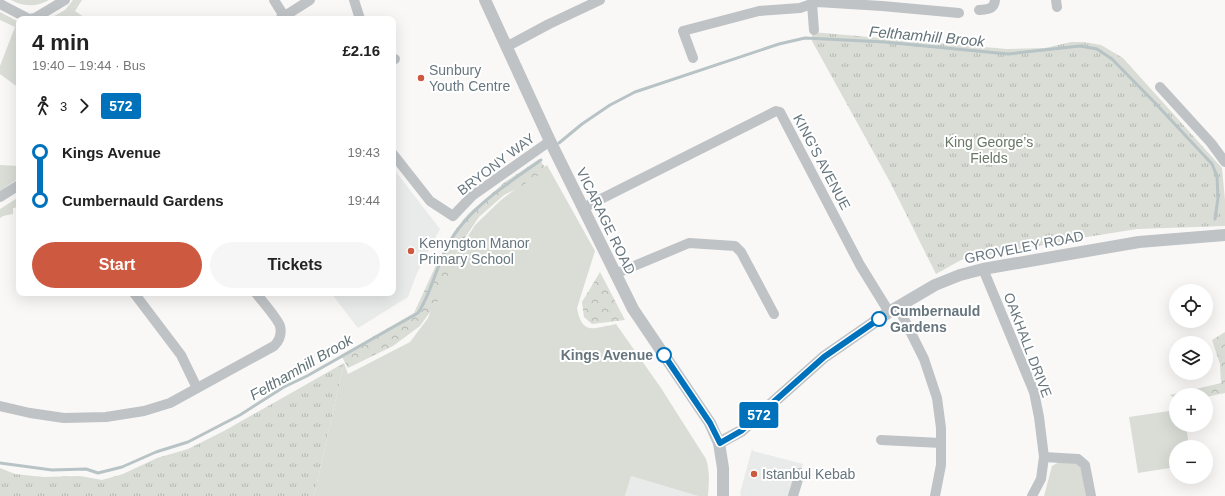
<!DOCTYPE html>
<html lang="en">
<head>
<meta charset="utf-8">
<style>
	:root { --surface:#fff; --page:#f6f6f6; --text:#222; --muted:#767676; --accent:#ce5941 }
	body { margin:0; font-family:Helvetica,sans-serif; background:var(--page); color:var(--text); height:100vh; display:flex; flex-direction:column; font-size:15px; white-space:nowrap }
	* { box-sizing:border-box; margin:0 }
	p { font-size:13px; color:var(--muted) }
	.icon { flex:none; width:22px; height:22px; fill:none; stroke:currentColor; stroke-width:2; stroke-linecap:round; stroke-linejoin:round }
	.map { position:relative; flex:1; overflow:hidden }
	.details { position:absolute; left:16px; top:16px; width:380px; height:280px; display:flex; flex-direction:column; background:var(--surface); border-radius:8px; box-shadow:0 4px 16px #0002 }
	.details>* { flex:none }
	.badge { padding:0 8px; border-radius:3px; font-size:14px; line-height:26px }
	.fabs { position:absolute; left:1169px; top:284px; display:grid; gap:8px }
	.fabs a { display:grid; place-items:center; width:44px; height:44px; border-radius:50%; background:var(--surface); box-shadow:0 4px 16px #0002; font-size:20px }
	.map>.badge { position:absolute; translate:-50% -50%; box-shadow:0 0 0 2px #fff }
	.legs { display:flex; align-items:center; gap:6px; height:44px; padding:0 16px; font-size:13px }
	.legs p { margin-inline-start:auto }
	.summary { display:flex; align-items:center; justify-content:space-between; height:68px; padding:0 16px }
	h1 { font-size:22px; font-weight:700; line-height:30px }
	.action { display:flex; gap:8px; margin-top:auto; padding:8px 16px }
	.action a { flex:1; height:46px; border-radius:24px; background:var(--accent); color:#fff; font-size:16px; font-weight:700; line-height:46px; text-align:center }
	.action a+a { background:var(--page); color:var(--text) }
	ul { padding:0 16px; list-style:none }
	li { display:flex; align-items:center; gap:14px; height:48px; font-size:15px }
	li i { display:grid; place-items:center; width:6px; height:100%; margin:0 5px; background:currentColor }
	li i::after { content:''; width:10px; height:10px; margin:-5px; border:3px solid; border-radius:50%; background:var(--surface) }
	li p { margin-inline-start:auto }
	li:first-child i { background:linear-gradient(#0000 50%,currentColor 0) }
	li:last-child i { background:linear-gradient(currentColor 50%,#0000 0) }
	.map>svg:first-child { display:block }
	.built { fill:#e9eaea }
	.grass { fill:#d9ddd6 }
	.forest { fill:url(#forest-crowns) }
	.park { fill:url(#park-tufts) }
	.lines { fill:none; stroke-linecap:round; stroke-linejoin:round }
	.stream { stroke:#b8c3c6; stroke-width:3 }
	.minor { stroke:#bfc3c6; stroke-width:10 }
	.tertiary { stroke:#bfc3c6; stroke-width:12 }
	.line-1-casing { stroke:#fff; stroke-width:9 }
	.line-1 { stroke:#0072bc; stroke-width:6 }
	.poi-dot { fill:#ce5941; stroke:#fff; stroke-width:1.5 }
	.stop-1-dot { fill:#fff; stroke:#0072bc; stroke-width:2 }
	.labels { text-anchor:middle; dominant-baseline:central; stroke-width:4; stroke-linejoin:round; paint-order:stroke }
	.poi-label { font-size:14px; fill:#67767e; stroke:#fff; text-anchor:start }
	.park-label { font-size:14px; fill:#697766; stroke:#fff }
	.street-label { font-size:14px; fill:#67767e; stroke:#fff }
	.stop-label { font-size:14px; font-weight:bold; fill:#67767e; stroke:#fff; text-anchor:start }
	.water-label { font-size:15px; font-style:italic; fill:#627378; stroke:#fff }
</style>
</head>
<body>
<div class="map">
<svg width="1225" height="496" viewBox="0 0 1225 496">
	<defs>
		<pattern id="forest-crowns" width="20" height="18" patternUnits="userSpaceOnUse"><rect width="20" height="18" fill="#d9ddd6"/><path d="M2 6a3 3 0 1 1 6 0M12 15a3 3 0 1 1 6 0" fill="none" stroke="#b4b8b3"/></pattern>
		<pattern id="park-tufts" width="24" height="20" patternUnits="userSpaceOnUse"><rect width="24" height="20" fill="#d9ddd6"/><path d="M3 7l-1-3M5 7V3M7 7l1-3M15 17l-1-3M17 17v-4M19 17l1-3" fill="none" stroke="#b4b8b3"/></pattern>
	</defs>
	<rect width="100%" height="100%" fill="#f9f8f7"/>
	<!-- built -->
	<g class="built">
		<path d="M393 168 440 229 417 273 408 297 358 328 331 293H393Z"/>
		<path d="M752 449 753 451 803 464 793 496H741L740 493Z"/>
		<path d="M631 476 698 496H625Z"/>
	</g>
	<!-- grass -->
	<g class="grass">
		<path d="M11 0H49C37 7 23 7 11 0Z"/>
		<path d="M73 0H82L75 11 87 19H71L68 17 62 19H49L65 10Z"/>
		<path d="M0 12 19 22V88L0 74V66L15 27 0 20Z"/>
		<path d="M0 165 19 166V178L0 191Z"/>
		<path d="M547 165 595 251 577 308C582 336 594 328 616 324L661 388 706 459C710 471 709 483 708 496H698L631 476 625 496H314L344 363 348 374 410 342 428 318 442 277 475 225 501 200Z"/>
		<path d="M19 197V207L13 208V214L3 216 0 218V209Z"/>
		<path d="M1176 410V425H1186L1189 447H1176V467L1138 473 1129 417Z"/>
		<path d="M1059 462 1077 463 1081 469 1086 496H1044L1052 466Z"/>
	</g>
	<!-- forest -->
	<g class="forest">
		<path d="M539 159 547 170 520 187 504 195 479 217 460 245 445 283 440 298 420 326 393 346 348 368 341 355 414 313 437 263 453 233 468 214 505 182Z"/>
		<path d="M600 272 625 320 592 324 584 317 582 302Z"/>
		<path d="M1225 332V393L1206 397V395H1176V399L1170 395 1221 383 1220 364 1212 340Z"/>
	</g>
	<!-- park -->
	<g class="park">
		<path d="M812 32 1007 49 1045 48 1071 42H1084L1101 45 1123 58 1222 168 1225 200V226L1137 229 1087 237 961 260 936 274 890 182 812 41Z"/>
		<path d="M344 363 314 496H0V468L15 474 43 477 80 476 102 480 123 474 157 458 188 449 224 431Z"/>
	</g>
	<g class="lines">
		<!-- stream -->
		<g class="stream">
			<path d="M559 143 582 124 610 105 635 92 779 44 805 38 884 42 1008 54 1080 46 1097 49 1112 59 1157 105 1212 164 1217 176 1218 198 1215 219"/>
			<path d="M0 463 52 470 86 469 98 473 122 467 156 452 188 442 240 415 284 387 307 376 418 313C432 293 437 261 452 238 473 205 509 183 541 160"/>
		</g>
		<!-- minor -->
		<g class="minor">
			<path d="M274 0 284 16"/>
			<path d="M354 0 360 19"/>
			<path d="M1056 0 1057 7"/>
			<path d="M0 3 2 5 29 19 35 18 65 0"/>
			<path d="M812 4 814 30"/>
			<path d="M979 10C987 9 994 10 995 0"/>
			<path d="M280 19 310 0"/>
			<path d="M506 47 549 24 600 0"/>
			<path d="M693 58 683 31 759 11 800 8 817 2 882 6 959 13"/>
			<path d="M393 60 395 59"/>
			<path d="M1160 87 1211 143 1225 162"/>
			<path d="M393 154 430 201 453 216 472 196 550 141"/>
			<path d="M0 197 19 185"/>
			<path d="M583 208 776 111 780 112 860 265 889 312"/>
			<path d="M983 269 1034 392 1039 417 1044 457 1041 479 1032 496"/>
			<path d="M615 274 689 243 735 246 741 252 774 314"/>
			<path d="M134 293 181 355 197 388"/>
			<path d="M898 307 924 359 937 398 941 428V465L935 496"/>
			<path d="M0 406 30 413 64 418 106 417 144 411 170 403 274 346C279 341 282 334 280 326 278 319 261 300 256 293"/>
			<path d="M881 440 941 443"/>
			<path d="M1044 457 1078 459 1085 465 1091 496"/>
			<path d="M793 496 800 473"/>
		</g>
		<!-- tertiary -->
		<g class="tertiary">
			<path d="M485 0 550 141 633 309 710 423 719 443 723 468V496"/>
			<path d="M719 443 741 431 750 423 824 357 889 312 935 285 960 275 983 269 1139 242 1225 235"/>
		</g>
	</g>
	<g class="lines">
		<!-- line-1 casing -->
		<g class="line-1-casing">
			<path id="line-1" d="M664 355 710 423 720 443 741 431 824 357 879 319"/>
		</g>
		<!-- line-1 -->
		<use href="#line-1" class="line-1"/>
	</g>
	<!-- markers -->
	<g class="poi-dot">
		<circle cx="421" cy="78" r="4"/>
		<circle cx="411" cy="251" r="4"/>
		<circle cx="754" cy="474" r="4"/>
	</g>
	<g class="stop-1-dot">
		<circle cx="879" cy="319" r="7"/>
		<circle cx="664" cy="355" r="7"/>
	</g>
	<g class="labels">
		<!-- poi labels -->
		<g class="poi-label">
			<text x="429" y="70">Sunbury<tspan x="429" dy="16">Youth Centre</tspan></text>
			<text x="419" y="243">Kenyngton Manor<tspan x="419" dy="16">Primary School</tspan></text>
			<text x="762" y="474">Istanbul Kebab</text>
		</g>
		<!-- park labels -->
		<g class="park-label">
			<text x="989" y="142">King George’s<tspan x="989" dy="16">Fields</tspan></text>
		</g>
		<!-- street labels -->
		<g class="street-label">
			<text transform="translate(822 162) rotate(62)">KING'S AVENUE</text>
			<text transform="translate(496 164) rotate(-37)">BRYONY WAY</text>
			<text transform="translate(606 221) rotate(64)">VICARAGE ROAD</text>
			<text transform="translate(1024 247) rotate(-11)">GROVELEY ROAD</text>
			<text transform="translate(1028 345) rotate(69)">OAKHALL DRIVE</text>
		</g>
		<!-- stop labels -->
		<g class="stop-label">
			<text x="890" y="311">Cumbernauld<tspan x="890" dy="16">Gardens</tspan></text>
			<text x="653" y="355" text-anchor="end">Kings Avenue</text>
		</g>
		<!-- water labels -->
		<g class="water-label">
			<text transform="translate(927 36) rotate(5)">Felthamhill Brook</text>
			<text transform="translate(301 367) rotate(-30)">Felthamhill Brook</text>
		</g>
	</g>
</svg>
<div class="fabs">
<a><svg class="icon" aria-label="locate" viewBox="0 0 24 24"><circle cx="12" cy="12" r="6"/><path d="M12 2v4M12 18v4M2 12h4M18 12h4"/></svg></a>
<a><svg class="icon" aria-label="layers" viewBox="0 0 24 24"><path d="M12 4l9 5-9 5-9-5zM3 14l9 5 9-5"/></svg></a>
<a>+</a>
<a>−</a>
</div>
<b class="badge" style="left:759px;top:415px;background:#0072bc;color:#fff">572</b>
<section class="details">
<div class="summary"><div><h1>4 min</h1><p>19:40 – 19:44 · Bus</p></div><b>£2.16</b></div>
<div class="legs"><svg class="icon" aria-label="walk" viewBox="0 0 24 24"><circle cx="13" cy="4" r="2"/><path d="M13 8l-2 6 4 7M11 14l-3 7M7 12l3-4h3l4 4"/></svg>3<svg class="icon" aria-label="forward" viewBox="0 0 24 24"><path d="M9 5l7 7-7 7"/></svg><b class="badge" style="background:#0072bc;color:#fff">572</b></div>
<ul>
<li><i style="color:#0072bc"></i><b>Kings Avenue</b><p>19:43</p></li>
<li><i style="color:#0072bc"></i><b>Cumbernauld Gardens</b><p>19:44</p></li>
</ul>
<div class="action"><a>Start</a><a>Tickets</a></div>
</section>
</div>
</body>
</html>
